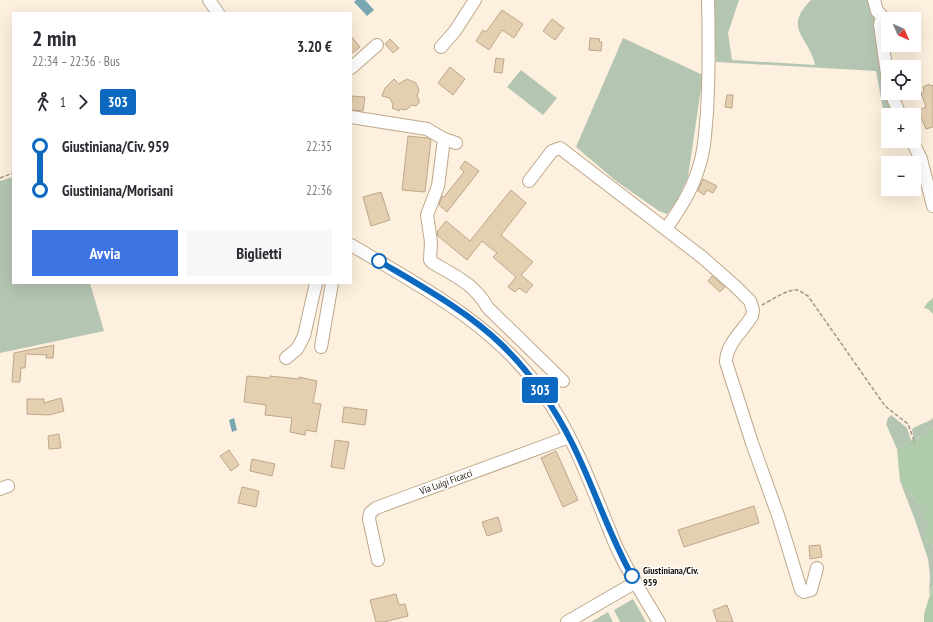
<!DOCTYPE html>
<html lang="it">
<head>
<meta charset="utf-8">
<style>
	:root { --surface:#fff; --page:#f7f7f7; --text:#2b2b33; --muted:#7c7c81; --accent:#3e73e3 }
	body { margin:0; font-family:"PT Sans Narrow",sans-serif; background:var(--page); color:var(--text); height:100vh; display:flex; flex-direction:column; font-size:15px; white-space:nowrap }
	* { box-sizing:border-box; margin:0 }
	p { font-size:13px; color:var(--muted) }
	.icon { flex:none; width:22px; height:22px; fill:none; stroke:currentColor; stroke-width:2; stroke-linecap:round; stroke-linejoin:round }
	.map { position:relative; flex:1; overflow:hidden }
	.details { position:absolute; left:12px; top:12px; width:340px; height:272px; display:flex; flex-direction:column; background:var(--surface); border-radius:0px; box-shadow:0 4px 16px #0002 }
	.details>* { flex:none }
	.badge { padding:0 8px; border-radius:3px; font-size:14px; line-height:26px }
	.needle { width:26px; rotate:135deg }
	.fabs { position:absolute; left:881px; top:12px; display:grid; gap:8px }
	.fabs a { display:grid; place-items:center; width:40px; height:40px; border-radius:0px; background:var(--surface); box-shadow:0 4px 16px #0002; font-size:20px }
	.map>.badge { position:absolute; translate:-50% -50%; box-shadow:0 0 0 2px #fff }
	.legs { display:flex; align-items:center; gap:6px; height:44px; padding:0 20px; font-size:13px }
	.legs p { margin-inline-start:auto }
	.head { display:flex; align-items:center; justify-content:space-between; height:68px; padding:0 20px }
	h1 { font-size:22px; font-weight:700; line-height:30px }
	.action { display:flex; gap:8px; margin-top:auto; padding:8px 20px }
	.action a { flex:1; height:46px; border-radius:0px; background:var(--accent); color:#fff; font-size:16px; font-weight:700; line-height:46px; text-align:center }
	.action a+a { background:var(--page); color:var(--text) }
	ul { padding:0 20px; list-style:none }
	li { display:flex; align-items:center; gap:14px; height:44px; font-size:15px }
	li i { display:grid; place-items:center; width:6px; height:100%; margin:0 5px; background:currentColor }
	li i::after { content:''; width:10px; height:10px; margin:-5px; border:3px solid; border-radius:50%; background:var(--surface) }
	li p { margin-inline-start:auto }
	li:first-child i { background:linear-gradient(#0000 50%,currentColor 0) }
	li:last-child i { background:linear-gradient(currentColor 50%,#0000 0) }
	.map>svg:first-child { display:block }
	.green { fill:#b4c5b2 }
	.forest { fill:#afcbac }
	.water { fill:#78a7b2 }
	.building { fill:#e5cfb1; stroke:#bda78b }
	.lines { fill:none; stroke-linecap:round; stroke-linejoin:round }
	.minor-casing { stroke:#bea88c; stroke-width:14 }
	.path { stroke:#a19687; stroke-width:1.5; stroke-dasharray:4 2; stroke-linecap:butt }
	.minor { stroke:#fff; stroke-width:12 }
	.line-1-casing { stroke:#fff; stroke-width:9 }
	.line-1 { stroke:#0c69bf; stroke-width:6 }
	.stop-1-dot { fill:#fff; stroke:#0c69bf; stroke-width:2 }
	.labels { text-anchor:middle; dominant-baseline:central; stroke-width:3; stroke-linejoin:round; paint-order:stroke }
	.street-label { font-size:10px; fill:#1a1208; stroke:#fff }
	.stop-label { font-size:10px; font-weight:bold; fill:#1a1208; stroke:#fff; text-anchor:start }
</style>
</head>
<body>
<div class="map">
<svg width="933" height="622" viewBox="0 0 933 622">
	<rect width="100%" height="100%" fill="#fef0de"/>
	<!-- green -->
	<g class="green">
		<path d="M712 0H739L728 33 732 60 815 65C809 36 782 29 811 0H868L876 24 881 62 894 115H888V122L883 109 876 71 716 62Z"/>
		<path d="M623 38 703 75 688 177 676 202 667 214 659 211 616 181 576 147Z"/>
		<path d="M521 70 557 98 543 115 507 87Z"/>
		<path d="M13 177V283H90L104 331 0 353V181Z"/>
		<path d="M891 415 907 428 911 440 897 449 886 424 888 418Z"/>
		<path d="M933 418V427L925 436 914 439 912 429C919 424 927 423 933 418Z"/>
		<path d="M900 481 920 505 928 520 925 538 933 546V585L929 595 930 575 928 559 915 520Z"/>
		<path d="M633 599 646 622H620L614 610Z"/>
		<path d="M608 612 613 622H591Z"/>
	</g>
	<!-- forest -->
	<g class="forest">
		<path d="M933 298V314L928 309 924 308 927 303Z"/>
		<path d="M933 427V546L925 538 927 520 920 505 900 481 897 449 911 440 925 436Z"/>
		<path d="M933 585V622H924V614Z"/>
	</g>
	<!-- water -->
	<g class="water">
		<path d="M356 0H365L374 10 367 16 354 2Z"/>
		<path d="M234 418 237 430 232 432 229 420Z"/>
	</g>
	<!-- building -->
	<g class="building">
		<path d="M502 10 523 24 514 38 502 30 489 50 476 41 483 30 486 32Z"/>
		<path d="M552 19 564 28 555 40 543 31Z"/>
		<path d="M351 36 360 47 351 54Z"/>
		<path d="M590 38 600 39 599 42H602L601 51 589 50Z"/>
		<path d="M390 39 399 48 393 53 385 44Z"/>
		<path d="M496 58 504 59 502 73 494 72Z"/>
		<path d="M450 67 465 79 453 95 438 83Z"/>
		<path d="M394 79 399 84 407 79 416 83 419 90 417 96 419 100V103L416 106 412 105 406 110 400 109 399 111 392 108 393 105 390 98 382 96 385 88Z"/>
		<path d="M929 84 930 86 933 85V127L926 129 918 110 926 107 921 93 924 92 923 87Z"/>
		<path d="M727 95H733L732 108 725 107Z"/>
		<path d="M352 96 365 97 363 111 351 110Z"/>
		<path d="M408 136 428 138 431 140 425 192 402 190Z"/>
		<path d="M465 161 479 171 447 212 439 205 442 196 444 197 464 172 460 168Z"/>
		<path d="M703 179 717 186 713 193 707 190 704 195 698 191Z"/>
		<path d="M511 190 526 203 501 235 533 262 521 275 533 285 526 293 519 288 515 292 508 287 516 277 493 257 497 253 482 241 467 260 438 236 437 232 446 221 470 241Z"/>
		<path d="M381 192 390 220 371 226 363 197Z"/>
		<path d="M712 276 725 287 720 292 708 281Z"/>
		<path d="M54 345 53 358H46L47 355 26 354 25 368H21L20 382H12L14 353Z"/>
		<path d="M247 376 270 378V376L299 379V377L317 381 313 403 321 404 316 432 306 430 305 435 290 432 292 418 265 415 266 405 244 402Z"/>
		<path d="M61 398 64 411 49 415 27 414V399H44V403Z"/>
		<path d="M344 407 367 410 365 425 342 422Z"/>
		<path d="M59 434 61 448 49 449 48 436Z"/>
		<path d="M335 440 349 442 344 469 331 467Z"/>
		<path d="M229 450 239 465 231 471 220 456Z"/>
		<path d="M556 451 578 500 563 507 541 458Z"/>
		<path d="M252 459 275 464 272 476 250 471Z"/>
		<path d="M242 487 259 491 256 507 238 503Z"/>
		<path d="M754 506 759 523 684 547 678 530Z"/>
		<path d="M498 517 502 531 487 536 482 522Z"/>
		<path d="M820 545 822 557 810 559 809 546Z"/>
		<path d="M396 594 399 605 405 604 408 616 384 622H376L370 600Z"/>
		<path d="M727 605 733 622H717L713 610Z"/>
	</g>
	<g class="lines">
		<!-- minor casing -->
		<g class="minor-casing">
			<g id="minor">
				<path d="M209 0 218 13"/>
				<path d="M874 0 877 11 882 16 880 25 888 81"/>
				<path d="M441 47 455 31 475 0"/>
				<path d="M351 68 377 45"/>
				<path d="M891 93 900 115"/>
				<path d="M351 117 427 129 444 139 438 186 427 215 431 242 430 260 433 263C457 277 474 284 488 308L563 381"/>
				<path d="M444 139 456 143"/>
				<path d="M912 141 921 159 933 206"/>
				<path d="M529 181 552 151 560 148 702 257 735 286 750 301 753 310 752 316C743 331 726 344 726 362L752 443 779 518 801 590 804 592 811 590 817 568"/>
				<path d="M666 229C679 210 691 192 698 170 705 151 705 132 707 113 709 75 709 38 708 0"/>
				<path d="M351 245C421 286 495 325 543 393 576 439 594 494 616 546 628 572 644 597 659 622"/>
				<path d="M321 347 332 283"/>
				<path d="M286 358 297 349 304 336 316 283"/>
				<path d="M0 489 8 486"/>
				<path d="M378 560 369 519 370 513 376 508 569 437"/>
				<path d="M567 622 636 582"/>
			</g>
		</g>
		<!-- path -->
		<g class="path">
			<path d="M0 178 13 173"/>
			<path d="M762 305C770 301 787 289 797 290 801 291 804 294 808 296L885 406 908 424 915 443"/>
		</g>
		<!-- minor -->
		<use href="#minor" class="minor"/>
	</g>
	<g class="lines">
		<!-- line-1 casing -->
		<g class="line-1-casing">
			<path id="line-1" d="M379 261C421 286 467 311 502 345 531 373 554 407 572 443 594 487 608 533 632 576"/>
		</g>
		<!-- line-1 -->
		<use href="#line-1" class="line-1"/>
	</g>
	<!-- markers -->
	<g class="stop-1-dot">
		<circle cx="379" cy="261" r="7"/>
		<circle cx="632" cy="576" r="7"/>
	</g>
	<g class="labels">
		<!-- street labels -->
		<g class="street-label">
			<text transform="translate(446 482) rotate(-20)">Via Luigi Ficacci</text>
		</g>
		<!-- stop labels -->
		<g class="stop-label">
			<text x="643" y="570">Giustiniana/Civ.<tspan x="643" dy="12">959</tspan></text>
		</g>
	</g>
</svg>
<div class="fabs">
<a><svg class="needle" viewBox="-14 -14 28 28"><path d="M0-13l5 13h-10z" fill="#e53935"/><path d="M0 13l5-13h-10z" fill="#7c7c81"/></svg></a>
<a><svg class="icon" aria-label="locate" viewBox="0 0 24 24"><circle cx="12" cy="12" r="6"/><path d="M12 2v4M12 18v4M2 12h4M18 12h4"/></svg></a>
<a>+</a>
<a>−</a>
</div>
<b class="badge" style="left:540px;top:390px;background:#0c69bf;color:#fff">303</b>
<section class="details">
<div class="head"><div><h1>2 min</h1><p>22:34 – 22:36 · Bus</p></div><b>3.20 €</b></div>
<div class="legs"><svg class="icon" aria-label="walk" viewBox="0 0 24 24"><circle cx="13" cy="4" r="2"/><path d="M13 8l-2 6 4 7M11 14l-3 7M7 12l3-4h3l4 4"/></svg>1<svg class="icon" aria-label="forward" viewBox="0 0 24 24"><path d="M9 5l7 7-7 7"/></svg><b class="badge" style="background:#0c69bf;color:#fff">303</b></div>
<ul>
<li><i style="color:#0c69bf"></i><b>Giustiniana/Civ. 959</b><p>22:35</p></li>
<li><i style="color:#0c69bf"></i><b>Giustiniana/Morisani</b><p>22:36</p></li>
</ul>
<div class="action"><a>Avvia</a><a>Biglietti</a></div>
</section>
</div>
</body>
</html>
